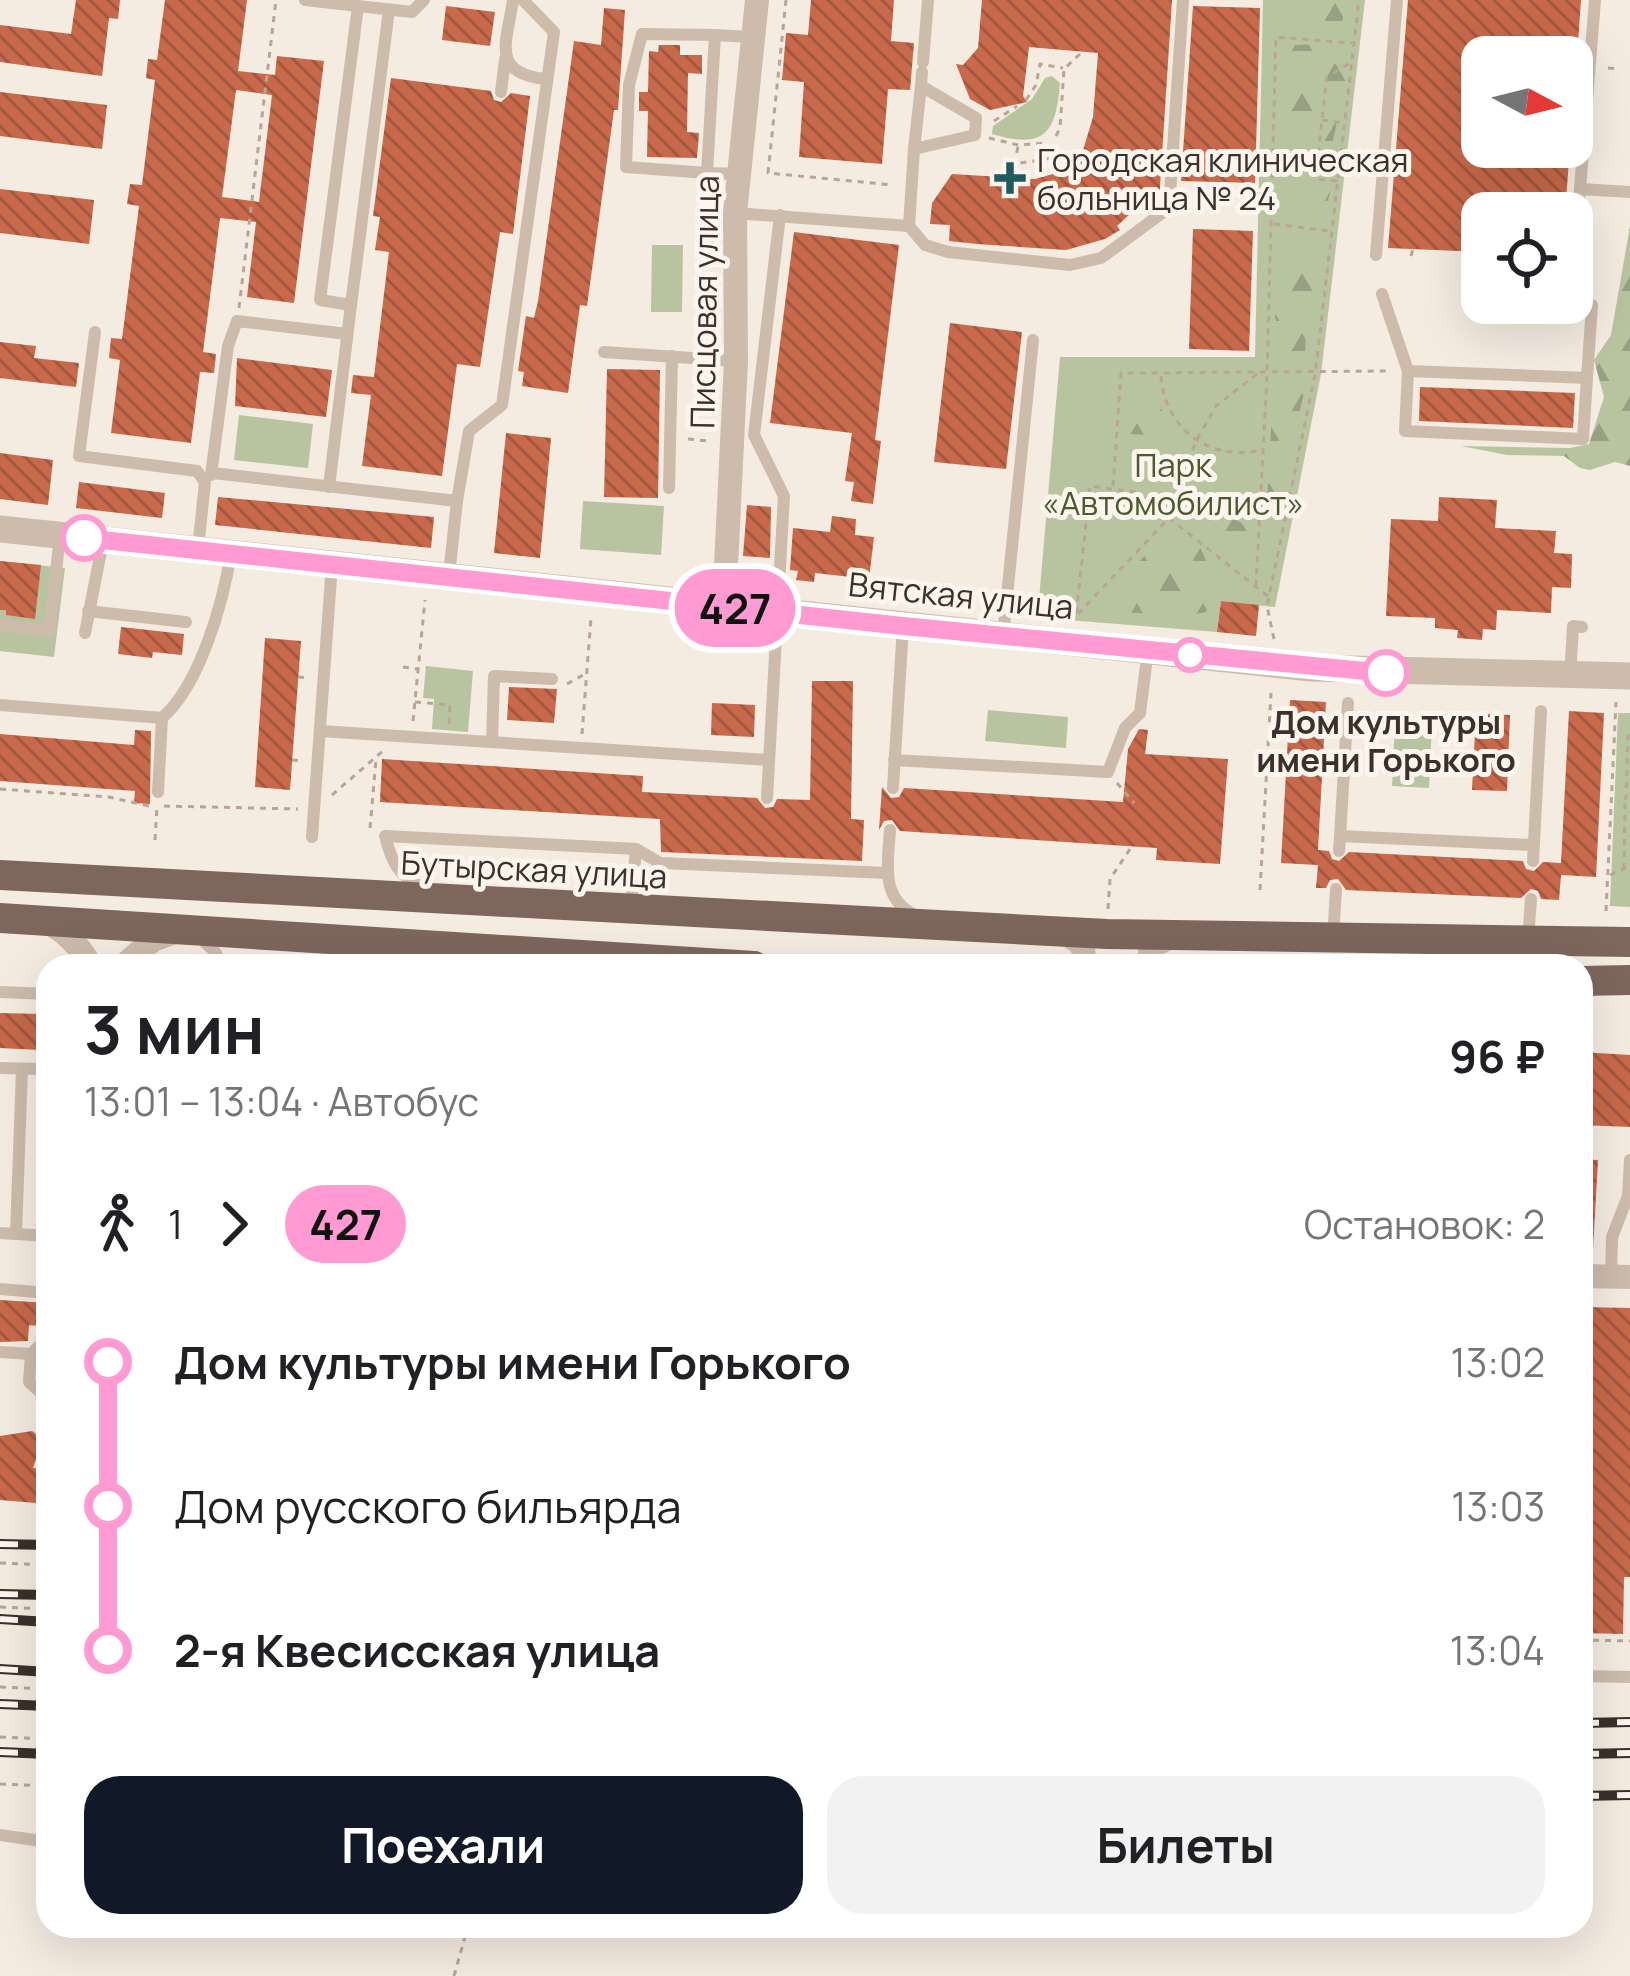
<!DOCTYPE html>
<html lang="ru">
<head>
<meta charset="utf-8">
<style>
	:root { --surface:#fff; --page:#f2f2f2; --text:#202124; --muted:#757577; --accent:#111827 }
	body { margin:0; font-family:Manrope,sans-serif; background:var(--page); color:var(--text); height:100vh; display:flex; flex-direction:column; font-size:45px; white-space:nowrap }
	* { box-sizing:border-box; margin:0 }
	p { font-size:39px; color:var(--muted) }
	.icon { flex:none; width:66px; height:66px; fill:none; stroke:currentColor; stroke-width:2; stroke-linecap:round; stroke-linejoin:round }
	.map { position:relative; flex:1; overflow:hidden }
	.panel { position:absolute; left:36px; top:954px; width:1557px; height:984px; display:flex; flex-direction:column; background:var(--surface); border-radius:36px; box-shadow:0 12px 48px #0002 }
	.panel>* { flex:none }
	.badge { padding:0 24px; border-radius:39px; font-size:42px; line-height:78px }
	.needle { width:78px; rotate:97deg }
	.fabs { position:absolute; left:1461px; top:36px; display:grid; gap:24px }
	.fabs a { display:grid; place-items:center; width:132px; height:132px; border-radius:24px; background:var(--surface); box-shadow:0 12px 48px #0002; font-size:60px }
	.map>.badge { position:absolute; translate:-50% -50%; box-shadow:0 0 0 6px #fff }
	.legs { display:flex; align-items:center; gap:18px; height:132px; padding:0 48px; font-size:39px }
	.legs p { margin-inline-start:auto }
	.headline { display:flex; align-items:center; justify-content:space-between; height:204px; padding:0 48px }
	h1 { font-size:66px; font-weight:700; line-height:90px }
	.action { display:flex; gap:24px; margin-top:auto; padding:24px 48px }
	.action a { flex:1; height:138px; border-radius:36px; background:var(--accent); color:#fff; font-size:48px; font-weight:700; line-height:138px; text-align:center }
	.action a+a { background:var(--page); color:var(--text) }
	ul { padding:0 48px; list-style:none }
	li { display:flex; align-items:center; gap:42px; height:144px; font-size:45px }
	li i { display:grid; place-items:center; width:18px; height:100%; margin:0 15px; background:currentColor }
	li i::after { content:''; width:30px; height:30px; margin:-15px; border:9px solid; border-radius:50%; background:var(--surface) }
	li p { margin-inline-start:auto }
	li:first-child i { background:linear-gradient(#0000 50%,currentColor 0) }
	li:last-child i { background:linear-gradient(currentColor 50%,#0000 0) }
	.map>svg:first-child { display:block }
	.green { fill:#b8c4a0 }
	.forest { fill:url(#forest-firs) }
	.building { fill:url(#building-back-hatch); fill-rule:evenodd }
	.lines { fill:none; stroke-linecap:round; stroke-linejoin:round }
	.path { stroke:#b9a596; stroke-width:3; stroke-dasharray:6 6; stroke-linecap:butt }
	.service { stroke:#cdbbac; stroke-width:12 }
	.minor { stroke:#cdbbac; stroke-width:24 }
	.tertiary { stroke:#cdbbac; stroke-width:27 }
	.primary { stroke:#7d675c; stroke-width:30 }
	.rail-casing { stroke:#3b302b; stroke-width:10 }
	.rail { stroke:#fbf5ee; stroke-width:6; stroke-dasharray:18; stroke-linecap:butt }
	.line-1-casing { stroke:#fff; stroke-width:27 }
	.line-1 { stroke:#ff9ad2; stroke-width:18 }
	.poi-dot { fill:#1f5a5e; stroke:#fbf5ee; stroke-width:4.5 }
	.stop-1-dot { fill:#fff; stroke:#ff9ad2; stroke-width:6 }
	.labels { text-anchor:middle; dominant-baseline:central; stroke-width:10; stroke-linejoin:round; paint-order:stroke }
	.poi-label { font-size:33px; fill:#3b302b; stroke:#fbf5ee; text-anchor:start }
	.street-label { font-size:33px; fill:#3b302b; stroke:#fbf5ee }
	.park-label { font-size:33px; fill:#4a5a2e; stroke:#fbf5ee }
	.stop-label { font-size:33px; font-weight:bold; fill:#3b302b; stroke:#fbf5ee }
</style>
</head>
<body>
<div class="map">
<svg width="1630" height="1976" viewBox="0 0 1630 1976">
	<defs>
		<pattern id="forest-firs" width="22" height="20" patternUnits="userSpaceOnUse" patternTransform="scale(3)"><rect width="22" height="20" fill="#b8c4a0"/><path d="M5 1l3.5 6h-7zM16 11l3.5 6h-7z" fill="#97a083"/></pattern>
		<pattern id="building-back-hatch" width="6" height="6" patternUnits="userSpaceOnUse" patternTransform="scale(3)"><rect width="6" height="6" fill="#c8694b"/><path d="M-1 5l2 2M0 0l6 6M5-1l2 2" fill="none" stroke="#a4573f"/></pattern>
	</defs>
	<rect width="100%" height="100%" fill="#f4ebe1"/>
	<!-- green -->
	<g class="green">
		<path d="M1263 0H1365L1321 374 1275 607 1221 601 1217 632 1043 618 1038 611 1060 357H1255Z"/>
		<path d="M1052 76 1060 83C1056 133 1045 150 992 134L993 126 1032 99 1045 78Z"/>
		<path d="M652 245H683L682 312H651Z"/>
		<path d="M239 415 313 424 308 468 234 460Z"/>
		<path d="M583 501 664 506 661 555 580 549Z"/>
		<path d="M0 561 65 568 54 657 0 651Z"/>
		<path d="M426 666 473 671 468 732 432 729 434 699 423 698Z"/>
		<path d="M988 710 1068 717 1066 748 985 741Z"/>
		<path d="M1618 713H1630V907L1610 906Z"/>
		<path d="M1395 722 1432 724 1429 788 1392 786Z"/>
	</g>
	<!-- forest -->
	<g class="forest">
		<path d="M1274 0H1347L1342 22 1335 30 1323 23 1284 22 1276 14Z"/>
		<path d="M1342 44 1349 49C1351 83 1338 114 1332 146 1329 165 1336 186 1326 204L1286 218 1282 200 1283 118 1279 87 1283 58 1295 45Z"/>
		<path d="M1630 226V466L1615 462 1590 470 1580 468 1564 456 1507 455 1461 446 1570 448 1589 444 1604 397 1594 360 1611 335Z"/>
		<path d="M1304 237 1324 238 1325 247 1306 322 1305 358 1286 355 1275 317 1279 299 1293 272 1296 243Z"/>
		<path d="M1158 378 1163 419 1149 435 1130 434 1122 418C1124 398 1137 380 1158 378Z"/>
		<path d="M1297 383 1305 388 1284 482 1265 538 1273 396 1277 386Z"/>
		<path d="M1186 497 1196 498 1247 526 1245 558 1208 526 1182 514 1180 505Z"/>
		<path d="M1163 543 1201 549 1216 584 1206 612 1184 616 1109 611 1103 603 1147 553Z"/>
	</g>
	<!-- building -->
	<g class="building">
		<path d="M76 0H120L118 19 109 18 102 76 0 62V25L71 34Z"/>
		<path d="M165 0H247L238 71 275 75 277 56 324 61 294 303 247 297 256 222 220 218 203 352 216 354 214 373 200 372 191 443 111 433 120 360 109 358 111 338 122 339 139 206 127 204 130 184 142 185 155 80 146 78 148 59 157 60ZM236 90 272 95 259 202 222 197Z"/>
		<path d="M811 0H894L891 41 914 43 910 90 888 89 882 164 799 157 804 82 782 80 784 57 786 33 808 35Z"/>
		<path d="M982 0H1172L1159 202 1144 201 1117 226 1120 230 1105 239 1066 250 977 244 949 241 950 225 930 224 932 203 952 174 1035 179 1078 167 1093 117 1098 53 1029 47 1023 96 1027 102 990 110 970 99 956 64 963 65 978 48Z"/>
		<path d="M1408 0H1581L1577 57H1482V147H1570L1565 213H1482V252L1388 248Z"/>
		<path d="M446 6 495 12 490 46 442 40Z"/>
		<path d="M1193 6 1260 8 1255 183 1181 181Z"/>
		<path d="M604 8 625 10 618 110H614L587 306 580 305 568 393 522 386 524 372 518 371 526 316 534 318 538 301 574 41 601 45Z"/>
		<path d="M659 45H680V55H702V74L688 73 687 132 699 133 697 158 647 157 648 111H639V92H648L649 51 658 52Z"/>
		<path d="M391 78 491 91 494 100 501 102 511 93 530 96 513 234 500 232 480 367 457 364 442 476 362 466 371 395 351 393 353 375 374 377 389 252 375 250 380 217 373 216Z"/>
		<path d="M0 92 107 105 102 149 0 136Z"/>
		<path d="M0 189 94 200 89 244 0 233Z"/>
		<path d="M1193 229 1253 231 1249 351 1189 349Z"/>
		<path d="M794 232 899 245 875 440 881 441 873 504 851 501 854 482 845 481 852 433 770 423Z"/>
		<path d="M950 323 1022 332 1006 469 934 462Z"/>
		<path d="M0 342 36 346 34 358 79 363 76 387 0 378Z"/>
		<path d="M237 358 332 370 326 417 235 406Z"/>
		<path d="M607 369 660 370 658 498 604 497Z"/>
		<path d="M1420 387 1575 393 1573 428 1419 421Z"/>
		<path d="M506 433 551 438 540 558 494 553Z"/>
		<path d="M0 453 53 460 48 505 0 499Z"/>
		<path d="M79 482 165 493 162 518 76 508Z"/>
		<path d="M218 497 434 517 431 548 215 525Z"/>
		<path d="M1439 497 1497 500 1495 528 1556 531 1554 553 1572 554 1571 588 1552 587 1551 613 1497 610 1496 630 1483 629 1482 640 1457 638 1458 630 1435 628V618L1386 616 1391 519 1438 521Z"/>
		<path d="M747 505 771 507 770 558 743 556Z"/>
		<path d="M832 516 856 519 855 535 874 537 869 579 815 573 814 582 796 580 798 571 790 570 793 528 830 532Z"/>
		<path d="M0 561 41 565 35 619 6 615V610H0Z"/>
		<path d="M1221 601 1259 605 1256 636 1217 632Z"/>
		<path d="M121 627 184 634 182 655 153 652 152 658 118 654Z"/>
		<path d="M265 638 301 641 290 790 255 787Z"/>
		<path d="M812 681H853L851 819 864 820 862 861 661 852 660 819 380 802 382 759 643 776 642 792 757 798 765 808 773 807 777 799 810 800Z"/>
		<path d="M509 687 557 689 554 723 507 720Z"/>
		<path d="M1290 700 1326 702 1318 850 1329 851 1332 859 1339 861 1349 852 1523 861 1526 869 1534 871 1543 862 1561 863 1569 711 1604 713 1596 877 1561 875 1559 900 1541 899 1538 891 1531 889 1521 898 1346 890 1338 879 1330 880 1326 888H1316L1318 865 1281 863Z"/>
		<path d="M712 703 755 705 754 737 711 735Z"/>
		<path d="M1476 714 1510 715 1507 791 1472 790Z"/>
		<path d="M1139 729 1148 730 1145 754 1228 759 1220 864 1156 860 1157 848 900 831 892 820 884 821 879 830 882 787 891 798 899 797 904 788 1123 802 1128 749Z"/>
		<path d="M135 730 151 731 150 804 134 803 135 791 0 781V734L134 745Z"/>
		<path d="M0 1013 41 1014 40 1050 0 1048Z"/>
		<path d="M1581 1052 1630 1055V1127L1581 1125Z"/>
		<path d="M1581 1159 1598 1160 1593 1249H1581Z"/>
		<path d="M0 1300 48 1303V1327L29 1325 28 1341 0 1342Z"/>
		<path d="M1581 1307 1630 1308V1577H1624L1623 1634 1581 1633 1590 1360H1581Z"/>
		<path d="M32 1431 43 1439 33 1468 48 1469V1504L0 1500V1436Z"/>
	</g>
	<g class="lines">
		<!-- path -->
		<g class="path">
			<path d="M786 0 768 173 893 185"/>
			<path d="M1608 68 1619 69"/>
			<path d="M1026 100 1036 85 1040 64 1063 68"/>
			<path d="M1322 120 1343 123"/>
			<path d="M994 121 1017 106"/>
			<path d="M1056 136 1060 128 1064 69 1080 54"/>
			<path d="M989 138 1018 145 1048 143"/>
			<path d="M1018 147 1014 164 1059 157"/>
			<path d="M1337 181 1315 179 1327 77 1350 63"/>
			<path d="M1274 224 1330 231"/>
			<path d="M1411 256 1413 249"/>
			<path d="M1469 259 1470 252"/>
			<path d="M239 308 276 0"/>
			<path d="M1257 374 1216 406 1196 441 1169 518 1076 616 1090 486 1136 492 1269 597"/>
			<path d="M1161 376C1165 430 1210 462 1263 450"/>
			<path d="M688 439 708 441"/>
			<path d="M1113 486 1121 373 1388 371"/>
			<path d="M1256 586 1267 374 1276 37 1352 43"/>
			<path d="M1274 639 1267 606 1315 375 1359 0"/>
			<path d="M403 667 417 669"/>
			<path d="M298 677 310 678"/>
			<path d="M567 684 585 674"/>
			<path d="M415 702 450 705 449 726"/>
			<path d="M413 721 425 600"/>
			<path d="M582 734 591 618"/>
			<path d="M292 760 304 761"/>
			<path d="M1117 783 1134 803"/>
			<path d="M0 789 109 797 149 806"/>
			<path d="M332 795 384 750"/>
			<path d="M164 806 298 809"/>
			<path d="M370 828 376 760"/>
			<path d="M155 840 157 806"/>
			<path d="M1624 869 1625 805 1622 801 1626 798 1628 733"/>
			<path d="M1610 875 1630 866"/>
			<path d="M1260 890 1271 693"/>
			<path d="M1108 909 1110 879 1132 846"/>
			<path d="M1606 911 1616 702"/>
			<path d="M0 1563 48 1565"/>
			<path d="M0 1607 48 1609"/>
			<path d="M1581 1640 1630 1641"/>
			<path d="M0 1687 48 1689"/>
			<path d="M0 1737 48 1739"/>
			<path d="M0 1784 48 1786"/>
			<path d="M454 1976 468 1926"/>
		</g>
		<!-- service -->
		<g class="service">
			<path d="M305 0 412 12 424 0"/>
			<path d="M513 0C507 42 490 72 544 79"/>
			<path d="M358 6 320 300 351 305 389 10"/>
			<path d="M923 62 928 0"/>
			<path d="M501 92 505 59"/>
			<path d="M914 149 921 86"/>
			<path d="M707 173 626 167 629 85 642 34 715 35"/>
			<path d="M738 174 707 173 715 35 752 37"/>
			<path d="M1580 189 1630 192"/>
			<path d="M735 213 909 226 914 149 975 135 976 118 921 86 922 72"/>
			<path d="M909 226 925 245 948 252 1070 265 1101 258 1169 208 1183 0"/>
			<path d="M1376 255 1397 0"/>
			<path d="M1574 264 1595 0"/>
			<path d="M1382 294 1408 371 1587 378 1592 305"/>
			<path d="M95 332 79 456 197 471 205 482 198 549"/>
			<path d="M604 352 735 361"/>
			<path d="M1408 371 1405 431 1583 439 1587 378"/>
			<path d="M213 473 457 501 469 431 502 405 554 32 523 0"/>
			<path d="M211 475 228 346 237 321 347 334"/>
			<path d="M329 487 351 305"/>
			<path d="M669 488 672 356"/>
			<path d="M449 575 457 501"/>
			<path d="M88 611 186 622"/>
			<path d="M0 625 49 631 60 537"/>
			<path d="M85 633 103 541"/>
			<path d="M1003 635 1033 340"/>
			<path d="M1570 676 1573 626 1582 627"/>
			<path d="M0 705 162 718C200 685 223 603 231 553"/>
			<path d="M320 731 769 760"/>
			<path d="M492 742 494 676 552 679"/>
			<path d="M894 760 1108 772 1125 728 1140 713 1148 650"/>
			<path d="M893 788 903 626"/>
			<path d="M158 792 162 718"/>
			<path d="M767 798 784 496 754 435 780 215"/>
			<path d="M890 830C888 862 880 897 913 914"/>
			<path d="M1340 836 1348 703"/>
			<path d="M312 837 332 564"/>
			<path d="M1339 851 1340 836 1533 845"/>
			<path d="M1533 861 1541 711"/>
			<path d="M423 888C398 875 392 863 385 836L636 849 660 863 887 873"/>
			<path d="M631 908 636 849"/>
			<path d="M197 935 216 953 221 966"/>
			<path d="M1333 939 1336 889"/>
			<path d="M1528 940 1531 899"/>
			<path d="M342 966 364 948"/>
			<path d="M0 992 48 994"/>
			<path d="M0 1068 39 1069"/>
			<path d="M0 1233 48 1236"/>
			<path d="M16 1234 22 1069"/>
			<path d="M1611 1276 1612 1237 1628 1196 1630 1160"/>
			<path d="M0 1289 48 1293"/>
			<path d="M0 1352 31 1354 48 1337"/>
			<path d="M31 1354 29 1382 48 1399"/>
			<path d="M1581 1676 1630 1677"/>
			<path d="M0 1835 48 1842"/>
		</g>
		<!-- minor -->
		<g class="minor">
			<path d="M724 607 736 361 735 213 757 0"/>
			<path d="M46 922C67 932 79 946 91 966"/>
			<path d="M1063 932 1083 945 1084 966"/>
			<path d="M123 966 153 940 175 932"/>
			<path d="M1148 966 1151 947 1172 936"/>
			<path d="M1581 1276 1630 1277"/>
		</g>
		<!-- tertiary -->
		<path class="tertiary" d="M0 529 1311 668 1630 676"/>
		<!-- primary -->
		<g class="primary">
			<path d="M0 875 1107 934 1630 942"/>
			<path d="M0 918 754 966"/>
			<path d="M1581 981 1630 980"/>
		</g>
		<!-- rail casing -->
		<g class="rail-casing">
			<g id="rail">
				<path d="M0 1544 48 1545"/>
				<path d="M0 1594 48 1595"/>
				<path d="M0 1619 48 1622"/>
				<path d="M0 1669 48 1672"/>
				<path d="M0 1704 48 1706"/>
				<path d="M1581 1723 1630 1722"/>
				<path d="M0 1752 48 1754"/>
				<path d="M1581 1754 1630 1753"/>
				<path d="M1581 1796 1630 1795"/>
			</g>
		</g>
		<!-- rail -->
		<use href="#rail" class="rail"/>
	</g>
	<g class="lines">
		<!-- line-1 casing -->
		<g class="line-1-casing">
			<path id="line-1" d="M84 538 903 626 1386 673"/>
		</g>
		<!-- line-1 -->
		<use href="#line-1" class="line-1"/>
	</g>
	<!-- markers -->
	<path class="poi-dot" d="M1004 160h12v12h12v12h-12v12h-12v-12h-12v-12h12z"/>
	<g class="stop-1-dot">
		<circle cx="84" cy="538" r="21"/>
		<circle cx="1190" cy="655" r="15"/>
		<circle cx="1386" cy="673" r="21"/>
	</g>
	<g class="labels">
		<!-- poi labels -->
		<g class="poi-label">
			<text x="1037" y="159">Городская клиническая<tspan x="1037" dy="38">больница № 24</tspan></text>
		</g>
		<!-- street labels -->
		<g class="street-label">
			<text transform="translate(704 302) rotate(-89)">Писцовая улица</text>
			<text transform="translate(961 595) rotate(6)">Вятская улица</text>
			<text transform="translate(534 869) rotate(3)">Бутырская улица</text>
		</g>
		<!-- park labels -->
		<g class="park-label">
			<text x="1173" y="464">Парк<tspan x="1173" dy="38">«Автомобилист»</tspan></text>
		</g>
		<!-- stop labels -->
		<g class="stop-label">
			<text x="1386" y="721">Дом культуры<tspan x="1386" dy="38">имени Горького</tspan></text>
		</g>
	</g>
</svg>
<div class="fabs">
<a><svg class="needle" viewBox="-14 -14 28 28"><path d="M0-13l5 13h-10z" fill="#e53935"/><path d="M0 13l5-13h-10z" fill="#757577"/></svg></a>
<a><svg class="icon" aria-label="locate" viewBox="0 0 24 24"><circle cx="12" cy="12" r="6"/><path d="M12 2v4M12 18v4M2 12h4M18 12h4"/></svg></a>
</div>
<b class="badge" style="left:735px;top:608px;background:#ff9ad2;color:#111">427</b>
<section class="panel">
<div class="headline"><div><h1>3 мин</h1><p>13:01 – 13:04 · Автобус</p></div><b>96 ₽</b></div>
<div class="legs"><svg class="icon" aria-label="walk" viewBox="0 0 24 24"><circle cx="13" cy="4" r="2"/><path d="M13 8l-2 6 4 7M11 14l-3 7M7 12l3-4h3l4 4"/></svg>1<svg class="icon" aria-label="forward" viewBox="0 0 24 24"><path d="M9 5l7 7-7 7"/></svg><b class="badge" style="background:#ff9ad2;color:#111">427</b><p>Остановок: 2</p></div>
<ul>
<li><i style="color:#ff9ad2"></i><b>Дом культуры имени Горького</b><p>13:02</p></li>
<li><i style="color:#ff9ad2"></i><span>Дом русского бильярда</span><p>13:03</p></li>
<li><i style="color:#ff9ad2"></i><b>2-я Квесисская улица</b><p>13:04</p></li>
</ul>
<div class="action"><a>Поехали</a><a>Билеты</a></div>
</section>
</div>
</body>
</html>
